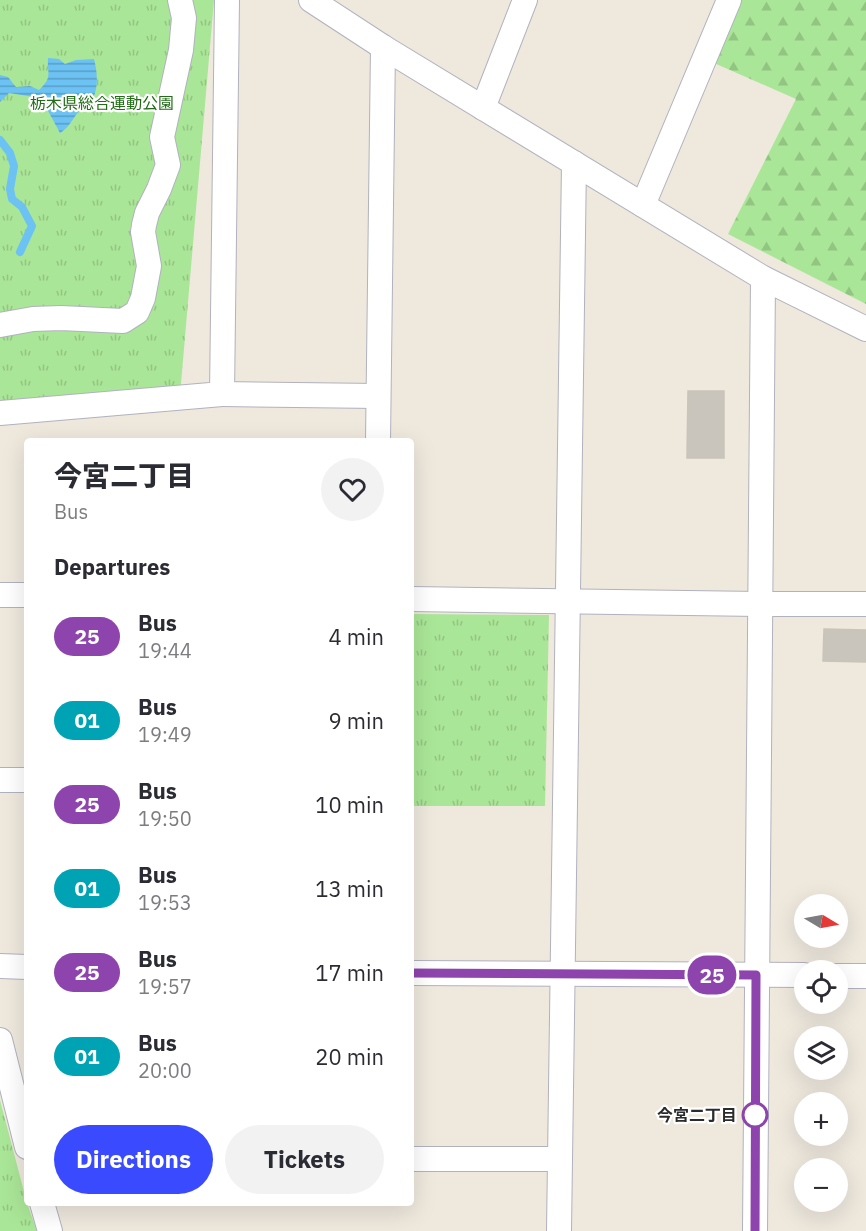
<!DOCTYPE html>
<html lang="en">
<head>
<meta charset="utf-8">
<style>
	:root { --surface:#fff; --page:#f2f2f3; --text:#2b2b33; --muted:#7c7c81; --accent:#394aff }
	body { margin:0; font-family:"IBM Plex Sans","Noto Sans JP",sans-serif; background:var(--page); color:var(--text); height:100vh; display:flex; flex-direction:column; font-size:22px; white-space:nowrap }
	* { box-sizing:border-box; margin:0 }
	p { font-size:20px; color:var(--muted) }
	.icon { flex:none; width:33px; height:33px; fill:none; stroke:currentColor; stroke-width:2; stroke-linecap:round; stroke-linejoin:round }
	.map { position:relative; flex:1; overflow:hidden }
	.sheet { position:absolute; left:24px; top:438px; width:390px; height:768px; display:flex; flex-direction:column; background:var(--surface); border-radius:6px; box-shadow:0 6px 24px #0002 }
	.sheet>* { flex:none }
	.badge { padding:0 12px; border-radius:20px; font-size:21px; line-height:39px }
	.needle { width:39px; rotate:100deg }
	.fabs { position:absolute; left:794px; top:894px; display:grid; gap:12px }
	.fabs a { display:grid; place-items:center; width:54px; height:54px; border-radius:50%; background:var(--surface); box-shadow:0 6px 24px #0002; font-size:30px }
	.map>.badge { position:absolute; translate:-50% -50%; box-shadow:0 0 0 3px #fff }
	h2 { padding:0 30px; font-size:22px; line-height:54px }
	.round { display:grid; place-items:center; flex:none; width:63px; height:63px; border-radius:32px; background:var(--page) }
	.overview { display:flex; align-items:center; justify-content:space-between; height:102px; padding:0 30px }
	h1 { font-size:28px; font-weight:800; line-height:45px }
	.button { display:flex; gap:12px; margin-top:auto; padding:12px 30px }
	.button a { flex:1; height:69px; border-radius:36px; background:var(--accent); color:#fff; font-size:24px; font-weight:800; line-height:69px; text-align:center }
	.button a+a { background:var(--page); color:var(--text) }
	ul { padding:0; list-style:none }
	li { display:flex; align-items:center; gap:18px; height:84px; padding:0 30px }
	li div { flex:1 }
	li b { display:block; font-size:22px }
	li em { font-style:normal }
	li .badge { min-width:66px; font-weight:700; text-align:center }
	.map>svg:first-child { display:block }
	.forest { fill:url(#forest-firs) }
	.park { fill:url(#park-tufts) }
	.water { fill:url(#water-rules) }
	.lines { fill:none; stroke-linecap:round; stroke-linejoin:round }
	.stream { stroke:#6cc2f3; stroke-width:8 }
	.building { fill:#c9c5bc; stroke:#c9c4b6; stroke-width:1.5 }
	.minor-casing { stroke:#b1b2bf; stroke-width:26 }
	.minor { stroke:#fff; stroke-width:24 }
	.line-casing { stroke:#fff; stroke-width:14 }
	.line { stroke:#8e44ad; stroke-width:9 }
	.stop-dot { fill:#fff; stroke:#8e44ad; stroke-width:3 }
	.labels { text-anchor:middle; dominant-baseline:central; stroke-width:4.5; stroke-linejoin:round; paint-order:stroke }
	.park-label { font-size:16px; fill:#216c17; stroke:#fff }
	.stop-label { font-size:16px; font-weight:bold; fill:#2b2b2b; stroke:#fff; text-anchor:end }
</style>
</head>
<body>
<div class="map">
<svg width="866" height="1231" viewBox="0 0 866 1231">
	<defs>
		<pattern id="forest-firs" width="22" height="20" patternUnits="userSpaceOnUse" patternTransform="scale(1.5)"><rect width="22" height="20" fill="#aae697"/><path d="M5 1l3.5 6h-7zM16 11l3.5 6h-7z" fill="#92c582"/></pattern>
		<pattern id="park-tufts" width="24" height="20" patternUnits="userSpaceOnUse" patternTransform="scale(1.5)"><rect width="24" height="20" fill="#aae697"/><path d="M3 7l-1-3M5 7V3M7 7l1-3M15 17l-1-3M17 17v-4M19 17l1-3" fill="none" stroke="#92c582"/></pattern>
		<pattern id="water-rules" width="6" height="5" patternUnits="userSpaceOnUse" patternTransform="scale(1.5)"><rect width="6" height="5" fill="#6cc2f3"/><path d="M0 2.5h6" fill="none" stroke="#599ec5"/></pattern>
	</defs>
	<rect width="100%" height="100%" fill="#eee8dd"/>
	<!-- forest -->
	<path class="forest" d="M739 0H866V304L728 234 796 99 714 63Z"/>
	<!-- park -->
	<g class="park">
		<path d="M0 0H214L180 395 0 407Z"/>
		<path d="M411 614 549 615 545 806H411Z"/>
		<path d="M0 1100 27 1203 37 1231H0Z"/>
	</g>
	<!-- water -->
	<path class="water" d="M48 58 59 59 65 64 76 60 94 59C97 70 99 87 93 98 90 104 81 109 76 115 71 122 67 129 60 133L41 98 9 93 0 102V75L8 77 16 87 30 86 39 90C53 77 47 74 48 58Z"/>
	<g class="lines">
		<!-- stream -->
		<path class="stream" d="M0 140 10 153 14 166 10 189 12 199 22 207 32 226 20 252"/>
	</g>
	<!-- building -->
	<g class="building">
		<path d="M688 391H724V458H687Z"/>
		<path d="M824 629 866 630V662L823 661Z"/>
	</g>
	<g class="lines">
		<!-- minor casing -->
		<g class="minor-casing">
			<g id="minor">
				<path d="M311 0 383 47 763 278 866 329"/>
				<path d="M483 108 525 0"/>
				<path d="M643 205 729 0"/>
				<path d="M0 325 33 319 61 318 123 321 137 312 143 298 149 266 143 232 144 225 147 213 159 189 168 165 162 137 181 50 184 18 180 0"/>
				<path d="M222 394 378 396"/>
				<path d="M0 413 222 394 227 0"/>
				<path d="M378 441 383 47"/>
				<path d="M0 595H27"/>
				<path d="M411 599 759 604H866"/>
				<path d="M0 780H27"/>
				<path d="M0 966 27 967"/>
				<path d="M411 973 804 975"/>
				<path d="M837 976H866"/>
				<path d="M0 1040 27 1147"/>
				<path d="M411 1159H560"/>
				<path d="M42 1203 50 1231"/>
				<path d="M559 1231 574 163"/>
				<path d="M755 1231 763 278"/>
			</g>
		</g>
		<!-- minor -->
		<use href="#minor" class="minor"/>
	</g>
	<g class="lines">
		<!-- line casing -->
		<g class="line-casing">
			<path id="line" d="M411 973 756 975 755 1231"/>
		</g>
		<!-- line -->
		<use href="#line" class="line"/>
	</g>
	<!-- markers -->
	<circle class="stop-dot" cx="755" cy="1115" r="12"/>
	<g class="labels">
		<!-- park labels -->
		<g class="park-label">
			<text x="102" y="103">栃木県総合運動公園</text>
		</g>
		<!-- stop labels -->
		<g class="stop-label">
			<text x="737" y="1115">今宮二丁目</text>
		</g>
	</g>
</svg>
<div class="fabs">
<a><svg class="needle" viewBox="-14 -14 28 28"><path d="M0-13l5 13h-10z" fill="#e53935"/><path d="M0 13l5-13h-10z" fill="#7c7c81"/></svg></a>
<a><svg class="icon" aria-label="locate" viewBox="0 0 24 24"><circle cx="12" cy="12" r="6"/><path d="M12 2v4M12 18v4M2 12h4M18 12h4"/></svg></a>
<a><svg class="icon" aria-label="layers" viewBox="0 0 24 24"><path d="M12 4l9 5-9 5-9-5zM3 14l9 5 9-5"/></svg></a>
<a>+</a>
<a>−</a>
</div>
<b class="badge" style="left:712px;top:975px;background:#8e44ad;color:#fff">25</b>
<section class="sheet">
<div class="overview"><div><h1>今宮二丁目</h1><p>Bus</p></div><a class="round"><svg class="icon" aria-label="heart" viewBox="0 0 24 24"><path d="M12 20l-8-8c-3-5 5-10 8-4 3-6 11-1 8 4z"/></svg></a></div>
<h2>Departures</h2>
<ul>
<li><span class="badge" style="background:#8e44ad;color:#fff">25</span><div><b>Bus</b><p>19:44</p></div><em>4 min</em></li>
<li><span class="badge" style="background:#00a3b4;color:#fff">01</span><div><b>Bus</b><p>19:49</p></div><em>9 min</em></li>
<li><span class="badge" style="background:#8e44ad;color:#fff">25</span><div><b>Bus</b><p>19:50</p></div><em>10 min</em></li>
<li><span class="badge" style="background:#00a3b4;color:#fff">01</span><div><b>Bus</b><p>19:53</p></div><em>13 min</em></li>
<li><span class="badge" style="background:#8e44ad;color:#fff">25</span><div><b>Bus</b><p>19:57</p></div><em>17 min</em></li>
<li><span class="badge" style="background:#00a3b4;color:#fff">01</span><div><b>Bus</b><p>20:00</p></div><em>20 min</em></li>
</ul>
<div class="button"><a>Directions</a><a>Tickets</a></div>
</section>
</div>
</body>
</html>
